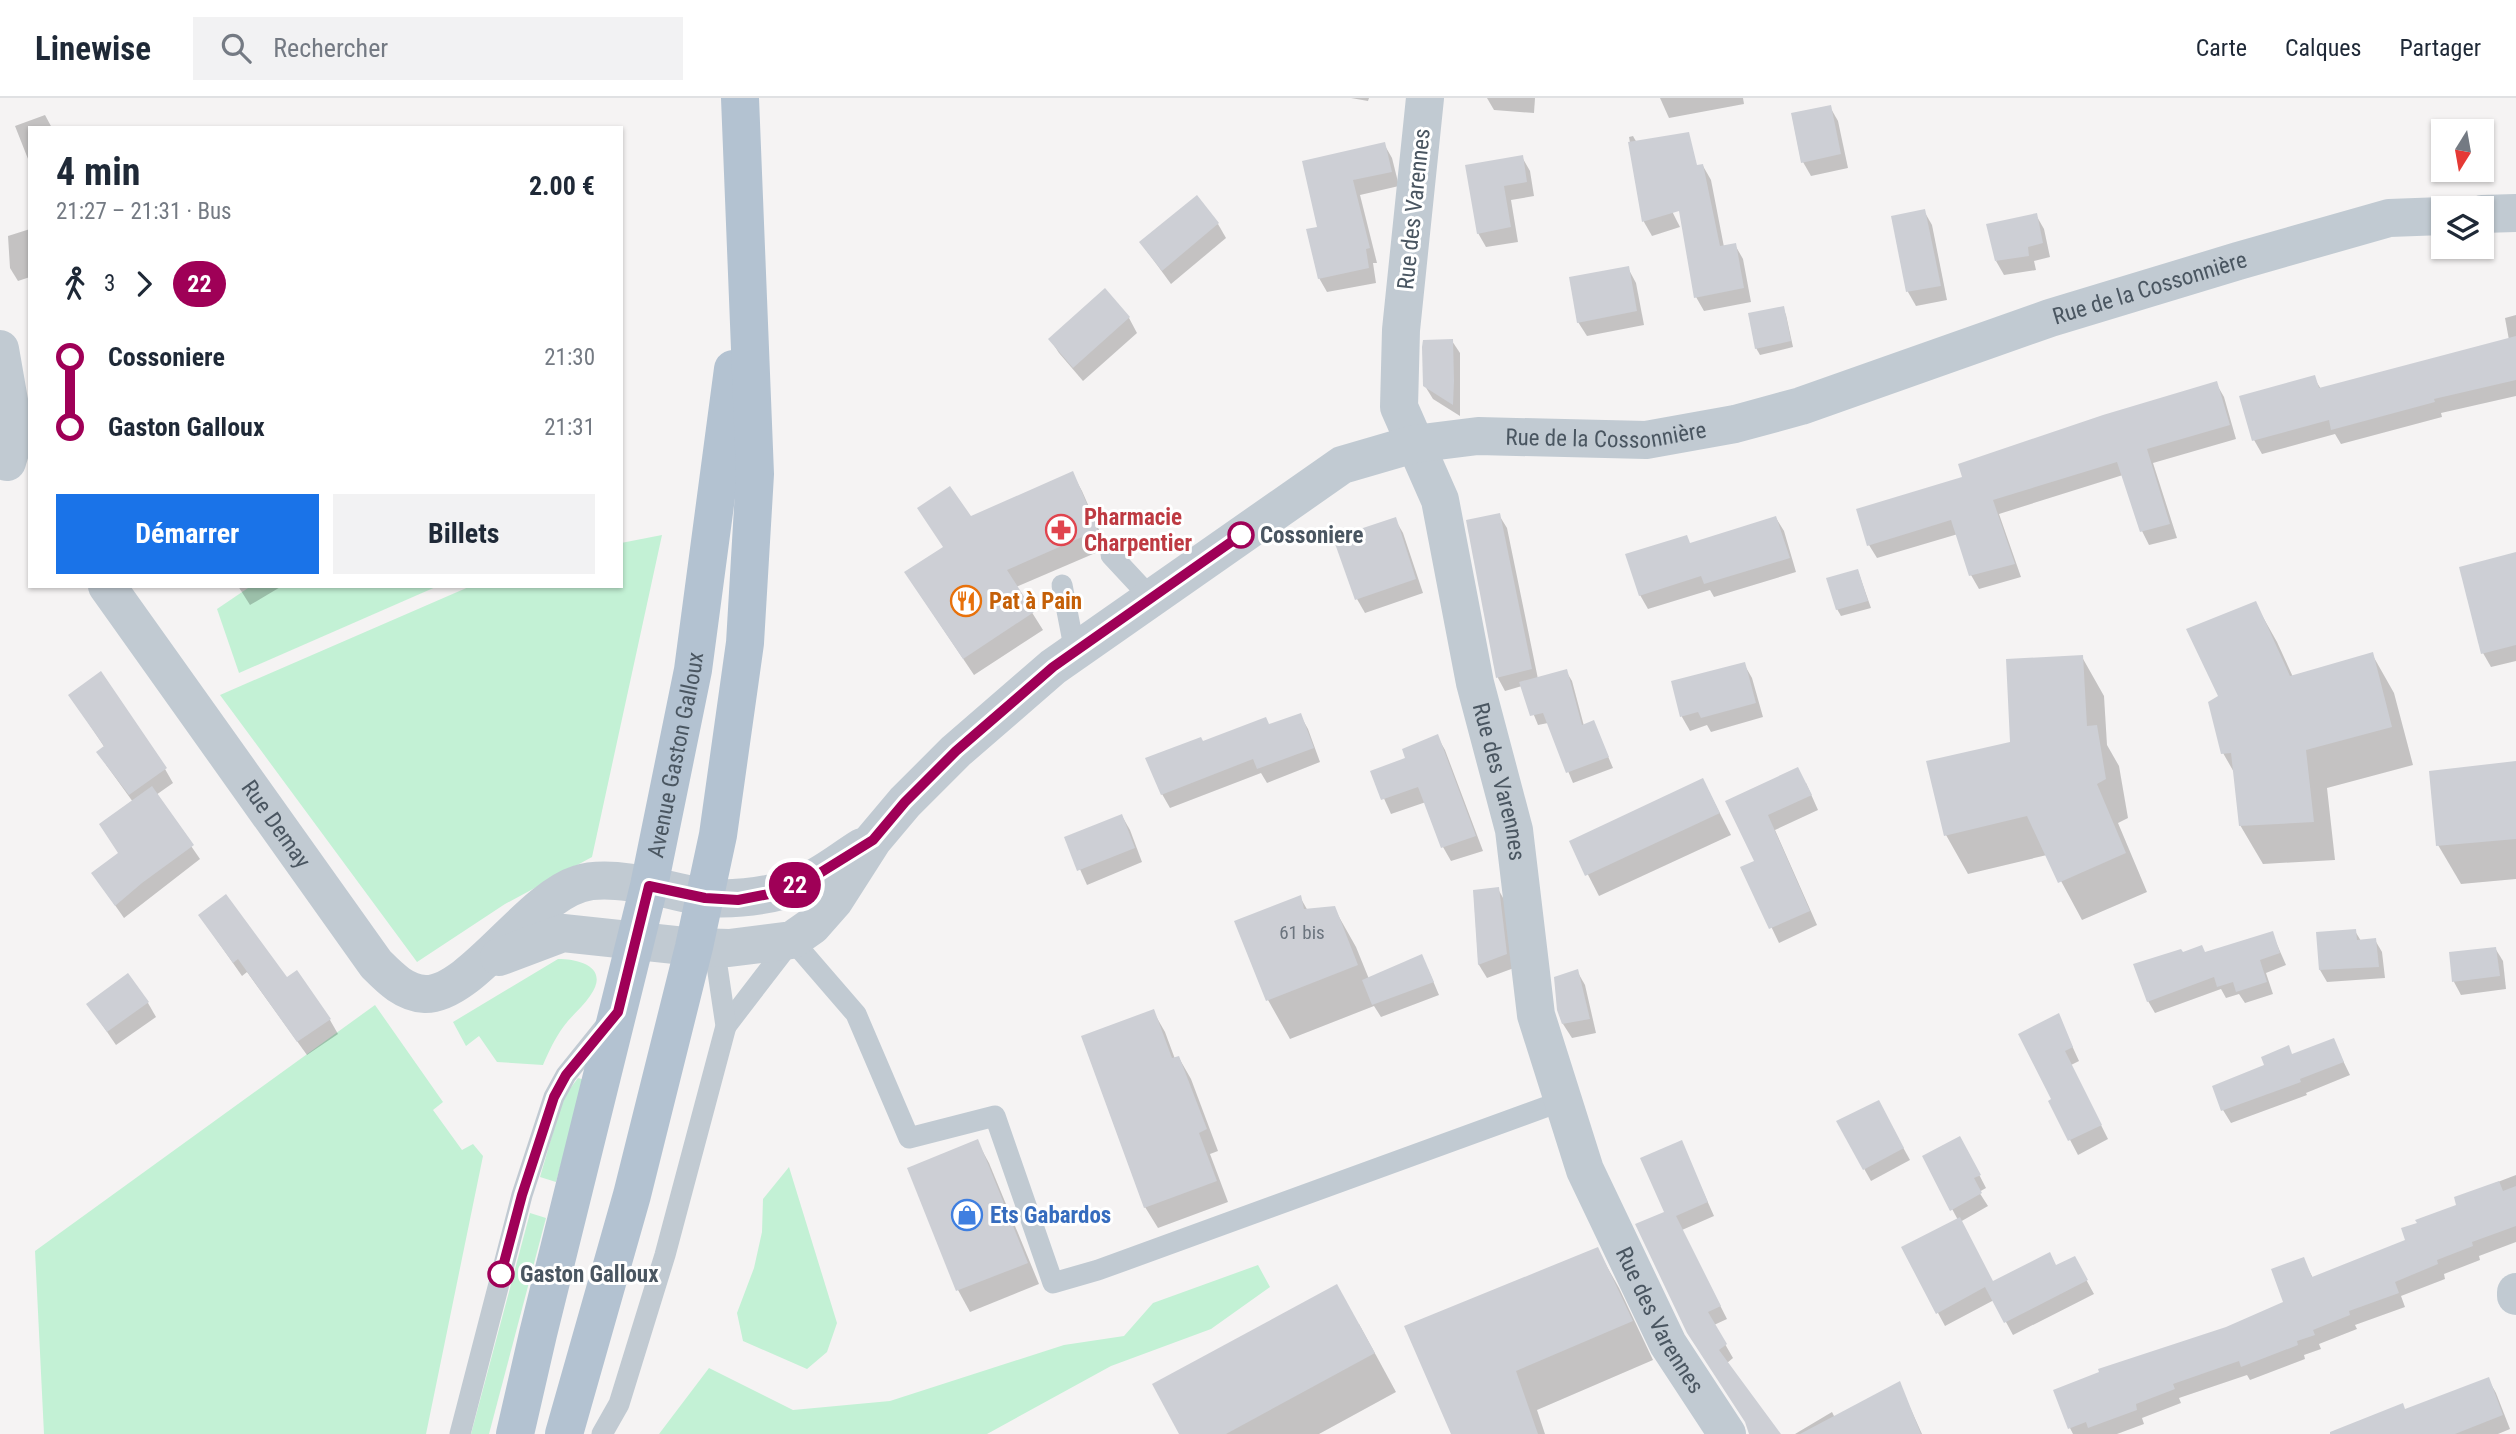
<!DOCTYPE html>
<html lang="fr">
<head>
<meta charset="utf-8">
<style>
	:root { --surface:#fff; --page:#f2f2f3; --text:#1f2937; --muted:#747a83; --line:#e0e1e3; --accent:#1a73e8 }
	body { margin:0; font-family:"Roboto Condensed",sans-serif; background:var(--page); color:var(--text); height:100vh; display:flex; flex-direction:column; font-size:26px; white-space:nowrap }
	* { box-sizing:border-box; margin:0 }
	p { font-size:23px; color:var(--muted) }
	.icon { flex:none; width:38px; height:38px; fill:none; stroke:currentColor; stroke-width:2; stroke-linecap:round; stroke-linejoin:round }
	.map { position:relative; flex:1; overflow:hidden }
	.side { position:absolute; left:28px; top:28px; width:595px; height:462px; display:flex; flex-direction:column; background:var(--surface); border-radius:0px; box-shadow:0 2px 5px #0004 }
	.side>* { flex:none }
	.badge { padding:0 14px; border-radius:23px; font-size:24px; line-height:46px }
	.needle { width:46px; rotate:191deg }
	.buttons { position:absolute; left:2431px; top:21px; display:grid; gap:14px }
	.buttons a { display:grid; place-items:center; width:63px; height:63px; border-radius:0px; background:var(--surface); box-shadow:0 2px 5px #0004; font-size:35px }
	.map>.badge { position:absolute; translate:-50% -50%; box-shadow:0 0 0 4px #fff }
	.legs { display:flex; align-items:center; gap:10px; height:77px; padding:0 28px; font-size:23px }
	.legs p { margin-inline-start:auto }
	.overview { display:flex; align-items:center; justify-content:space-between; height:119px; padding:0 28px }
	h1 { font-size:38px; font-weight:700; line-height:52px }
	.action { display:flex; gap:14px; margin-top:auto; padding:14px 28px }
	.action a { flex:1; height:80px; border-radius:0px; background:var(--accent); color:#fff; font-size:28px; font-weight:700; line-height:80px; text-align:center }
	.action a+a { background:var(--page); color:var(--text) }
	ul { padding:0 28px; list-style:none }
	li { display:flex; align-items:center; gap:24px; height:70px; font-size:26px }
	li i { display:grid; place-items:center; width:10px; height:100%; margin:0 9px; background:currentColor }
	li i::after { content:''; width:18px; height:18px; margin:-9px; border:5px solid; border-radius:50%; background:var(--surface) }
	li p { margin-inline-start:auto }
	li:first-child i { background:linear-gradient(#0000 50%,currentColor 0) }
	li:last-child i { background:linear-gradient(currentColor 50%,#0000 0) }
	header { display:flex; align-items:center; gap:42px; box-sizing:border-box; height:98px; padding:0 35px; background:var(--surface); border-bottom:2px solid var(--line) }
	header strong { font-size:33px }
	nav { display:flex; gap:38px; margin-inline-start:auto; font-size:24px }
	.search { width:490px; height:63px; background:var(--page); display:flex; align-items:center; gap:18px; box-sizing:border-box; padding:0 24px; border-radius:0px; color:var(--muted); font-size:26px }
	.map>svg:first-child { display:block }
	.green { fill:#c3f1d5 }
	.shadow { fill:#0003 }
	.building { fill:#cdcfd5 }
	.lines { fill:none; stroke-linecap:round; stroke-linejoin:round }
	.service { stroke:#c1cad2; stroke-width:21 }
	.minor { stroke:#c1cad2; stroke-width:38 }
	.tertiary { stroke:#c1cad2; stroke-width:38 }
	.primary { stroke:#b3c2d1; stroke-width:38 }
	.line-1-casing { stroke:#fff; stroke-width:16 }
	.line-1 { stroke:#9f0057; stroke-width:10 }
	.stop-1-dot { fill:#fff; stroke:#9f0057; stroke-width:3.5 }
	.labels { text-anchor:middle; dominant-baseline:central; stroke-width:6; stroke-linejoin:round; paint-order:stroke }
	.number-label { font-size:19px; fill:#6b747e }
	.street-label { font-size:23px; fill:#4a5661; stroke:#fff }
	.health-label { font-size:23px; font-weight:bold; fill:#be3a42; stroke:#fff; text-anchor:start }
	.stop-label { font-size:23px; font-weight:bold; fill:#4a5661; stroke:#fff; text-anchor:start }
	.food-label { font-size:23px; font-weight:bold; fill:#c56008; stroke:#fff; text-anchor:start }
	.shop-label { font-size:23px; font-weight:bold; fill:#366cbe; stroke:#fff; text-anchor:start }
</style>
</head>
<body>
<header>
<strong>Linewise</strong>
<div class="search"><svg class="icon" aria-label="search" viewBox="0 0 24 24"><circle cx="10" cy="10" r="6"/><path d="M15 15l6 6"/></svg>Rechercher</div>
<nav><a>Carte</a><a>Calques</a><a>Partager</a></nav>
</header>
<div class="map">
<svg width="2516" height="1336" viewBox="0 0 2516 1336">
	<rect width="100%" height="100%" fill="#f5f3f3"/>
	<!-- green -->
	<g class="green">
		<path d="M662 437 592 759 505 806 417 864 220 597 471 488H621V445Z"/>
		<path d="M251 488H438L239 575 217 511Z"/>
		<path d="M558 861C581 861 610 870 590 898 583 909 572 917 564 928 555 940 549 953 543 967L497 964 479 938 466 948 453 924Z"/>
		<path d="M375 907 443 1004 433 1012 462 1052 473 1046 483 1058 426 1336H44L35 1153Z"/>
		<path d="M578 980 585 982 556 1084 540 1079 563 1000Z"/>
		<path d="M789 1069 837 1225 827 1254 807 1271 743 1243 737 1215 754 1170 762 1134 763 1101Z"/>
		<path d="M530 1115 546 1120 489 1336H471Z"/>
		<path d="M1258 1167 1270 1189 1211 1231 1111 1268 987 1336H659L709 1270 793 1312 890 1303 1064 1247 1124 1238 1153 1205Z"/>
	</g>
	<!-- shadow -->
	<g class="shadow">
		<path d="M1351 0H1369L1368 3Z"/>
		<path d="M1487 0H1535L1534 15 1494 12Z"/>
		<path d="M1660 0H1743L1744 6 1669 20Z"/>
		<path d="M1830 9 1838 23 1848 70 1811 78 1803 64Z"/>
		<path d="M45 17 52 30H30V66L15 28Z"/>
		<path d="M1633 38 1641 52 1680 129 1652 138 1644 124 1629 39Z"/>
		<path d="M1384 46 1392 60 1399 88 1360 97 1377 165H1373L1376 185 1327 194 1319 180V130L1304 64Z"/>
		<path d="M1522 59 1530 73 1534 98 1511 102 1518 144 1486 149 1478 135 1467 68Z"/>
		<path d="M1703 68 1711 82 1724 149 1735 147 1743 161 1751 204 1704 213 1696 199Z"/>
		<path d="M1924 113 1932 127 1947 202 1916 208 1908 194 1893 120Z"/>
		<path d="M2036 117 2044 131 2050 159 2034 163 2036 172 2004 177 1996 163Z"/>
		<path d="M1218 126 1226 140 1171 186 1141 145Z"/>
		<path d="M30 131V179L18 183 10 170 8 138Z"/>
		<path d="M1628 170 1636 185 1644 227 1587 238 1578 224Z"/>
		<path d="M1105 192 1129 220 1137 235 1083 283 1059 255 1050 241Z"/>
		<path d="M1783 210 1786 217 1793 249 1760 257 1756 250Z"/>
		<path d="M2516 217V298L2441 315 2442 319 2341 346 2335 336 2262 356 2254 342 2314 280 2321 291 2509 242 2505 220Z"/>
		<path d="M1452 243 1460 255V318L1433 301 1425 288Z"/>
		<path d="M2216 285 2224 299 2236 341 2153 365 2177 440 2149 447 2142 433 2123 377 1999 416 2021 479 1979 491 1971 477 1958 436 1877 460 1869 447 1965 380Z"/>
		<path d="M1072 375 1082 393 1107 450 1016 489 1043 532 974 577 917 492 944 450 970 420Z"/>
		<path d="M1499 417 1507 430 1538 581 1566 573 1572 583 1584 628 1594 625 1613 670 1573 685 1548 625 1538 627 1522 588 1505 593 1498 580 1468 423Z"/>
		<path d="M1776 420 1784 433 1796 474 1714 499 1710 492 1648 511 1640 497 1690 447Z"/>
		<path d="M1395 421 1403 435 1423 495 1365 515 1357 501Z"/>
		<path d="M2516 458V563L2491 569 2483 555Z"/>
		<path d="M1858 473 1871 510 1841 518 1837 511Z"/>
		<path d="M238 488H282L250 507Z"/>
		<path d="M2255 505 2277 544 2293 579 2372 556 2394 595 2413 667 2327 690 2335 762 2263 766 2240 727 2235 676 2223 655 2221 599Z"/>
		<path d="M2082 559 2104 598 2107 647 2119 668 2128 720 2118 725 2147 794 2082 822 2047 757 1968 776 1946 737 2012 645Z"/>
		<path d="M1744 566 1752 580 1763 619 1711 634 1707 627 1690 633 1682 619 1673 584Z"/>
		<path d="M70 597 165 671 173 685 156 697 200 761 124 820 93 776 120 756 133 704 107 668 99 654 105 650Z"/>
		<path d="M1300 617 1308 631 1320 664 1267 685 1261 675 1170 710 1162 696 1269 628Z"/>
		<path d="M1437 638 1445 652 1483 753 1451 763 1443 749 1426 704 1391 716 1372 674 1407 661Z"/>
		<path d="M2516 665V781L2461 786 2438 747Z"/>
		<path d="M1703 682 1731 737 1599 798 1571 744Z"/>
		<path d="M1806 685 1818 712 1775 732 1817 827 1779 845 1743 770 1756 764 1727 703Z"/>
		<path d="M1122 718 1130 732 1142 764 1087 787 1066 740Z"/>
		<path d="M1498 791 1506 805 1514 870 1487 880 1479 867 1474 793Z"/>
		<path d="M1300 799 1308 813 1334 810 1356 849 1369 881 1428 871 1439 897 1381 919 1374 908 1290 941 1268 902Z"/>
		<path d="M200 818 286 881 330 922 338 936 307 957 247 874 242 878Z"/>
		<path d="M2355 833 2361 843 2375 842 2382 854 2385 880 2327 884 2320 872Z"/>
		<path d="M2272 835 2286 867 2266 875 2273 896 2245 905 2239 896 2226 900 2221 891 2155 915 2148 903 2206 856Z"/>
		<path d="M2495 850 2503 863 2506 891 2461 897 2454 884 2451 856Z"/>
		<path d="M1577 873 1585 887 1596 935 1572 940 1563 926Z"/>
		<path d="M148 905 156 919 116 947 88 906Z"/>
		<path d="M1153 913 1165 934 1175 961 1179 960 1191 981 1218 1053 1210 1056 1228 1104 1158 1130 1145 1109Z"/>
		<path d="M2058 917 2079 963 2071 967 2108 1041 2078 1057 2050 1004 2053 1002Z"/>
		<path d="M2333 942 2350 977 2306 995 2307 997 2231 1025 2223 1012 2293 958Z"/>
		<path d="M1878 1004 1910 1062 1871 1083 1838 1024Z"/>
		<path d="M977 1043 989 1065 1039 1186 970 1214 958 1192 909 1071Z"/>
		<path d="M1681 1044 1714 1118 1682 1132 1727 1221 1714 1227 1733 1260 1727 1265 1779 1336H1750L1748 1327 1697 1249 1667 1115Z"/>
		<path d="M1967 1053 1986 1090 1979 1094 1988 1108 1960 1124 1993 1185 2056 1169 2082 1174 2094 1196 2013 1237 1994 1202 1945 1228 1938 1215 1958 1122 1924 1059Z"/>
		<path d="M2516 1077V1144L2479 1158 2480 1162 2444 1176 2445 1181 2401 1198 2405 1209 2355 1227 2357 1231 2319 1246 2321 1251 2304 1257 2305 1261 2250 1282 2247 1277 2179 1300 2181 1305 2142 1320 2144 1326 2117 1336H2073L2070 1330 2055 1293 2226 1230 2286 1205 2303 1161 2313 1180 2407 1143 2458 1108 2456 1100Z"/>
		<path d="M1597 1151 1619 1190 1653 1262 1537 1312 1545 1336H1453Z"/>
		<path d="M1359 1226 1396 1294 1319 1336H1181Z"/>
		<path d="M2488 1281 2496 1295 2510 1331 2498 1336H2346Z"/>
		<path d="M1899 1285 1922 1336H1795L1832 1314 1835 1320Z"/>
	</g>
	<!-- building -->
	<g class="building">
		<path d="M1831 7 1841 56 1801 65 1791 15Z"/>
		<path d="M1689 34 1697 67 1703 66 1720 148 1736 145 1744 190 1694 200 1679 113 1642 124 1628 44Z"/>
		<path d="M1385 44 1392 74 1353 82 1370 150 1366 151 1369 170 1318 181 1306 131 1317 129 1302 63Z"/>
		<path d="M1523 57 1527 84 1504 88 1511 129 1477 136 1465 67Z"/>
		<path d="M1197 97 1219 125 1162 173 1139 144Z"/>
		<path d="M1925 111 1941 188 1906 194 1891 118Z"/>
		<path d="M2037 115 2043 145 2028 149 2029 158 1995 163 1986 126Z"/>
		<path d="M1629 168 1637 213 1577 225 1569 179Z"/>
		<path d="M1105 190 1130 219 1073 270 1048 241Z"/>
		<path d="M1784 208 1791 243 1755 251 1748 215Z"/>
		<path d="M2516 238V282L2434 301 2435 304 2331 332 2329 322 2252 343 2239 298 2315 277 2319 290Z"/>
		<path d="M1453 241 1454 283 1453 307 1423 288 1422 249 1423 242Z"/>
		<path d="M2217 283 2230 327 2147 351 2170 426 2140 434 2117 364 1993 402 2015 466 1969 478 1951 422 1867 448 1856 411 1962 379 1958 366 2103 317Z"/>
		<path d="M1073 373 1098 432 1007 472 1034 514 963 561 904 474 943 449 917 410 950 388 971 418Z"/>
		<path d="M1500 415 1532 571 1496 580 1466 422Z"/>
		<path d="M1776 418 1790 460 1704 486 1701 478 1639 498 1625 456 1687 437 1690 445Z"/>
		<path d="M1396 419 1416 481 1355 502 1333 440Z"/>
		<path d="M2516 454V547L2481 556 2459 469Z"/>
		<path d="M1858 471 1868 503 1836 512 1826 480Z"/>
		<path d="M2256 503 2290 578 2373 554 2392 629 2306 652 2314 724 2239 728 2231 655 2221 656 2208 604 2218 598 2186 531Z"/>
		<path d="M2083 557 2087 628 2097 627 2106 681 2097 686 2126 755 2058 785 2027 718 1944 738 1926 663 2010 644 2006 561Z"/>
		<path d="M1745 564 1756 605 1701 620 1698 614 1680 619 1671 583Z"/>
		<path d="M1567 571 1582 627 1594 622 1609 659 1566 675 1543 615 1530 618 1519 584Z"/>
		<path d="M101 573 167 670 129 697 96 654 104 648 68 597Z"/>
		<path d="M1301 615 1314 650 1257 671 1253 661 1161 697 1145 660 1201 639 1203 643 1266 619 1269 626Z"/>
		<path d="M1438 636 1476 738 1441 750 1418 689 1381 702 1370 673 1405 660 1402 651Z"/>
		<path d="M2516 663V741L2436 748 2429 673Z"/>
		<path d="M1798 669 1812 697 1768 717 1810 813 1769 831 1740 769 1754 763 1725 703Z"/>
		<path d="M1703 680 1720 715 1585 778 1569 743Z"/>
		<path d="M152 688 194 747 142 785 115 808 91 775 118 755 99 726Z"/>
		<path d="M1122 716 1135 750 1077 773 1064 739Z"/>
		<path d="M1499 789 1507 856 1478 867 1473 792Z"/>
		<path d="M226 796 287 879 297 872 331 921 297 944 238 861 233 865 198 817Z"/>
		<path d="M1301 797 1304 811 1335 808 1358 867 1266 903 1234 823Z"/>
		<path d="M2356 831 2357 842 2376 840 2379 869 2319 872 2316 834Z"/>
		<path d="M2273 833 2280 855 2260 862 2267 884 2236 894 2233 884 2217 889 2214 879 2147 904 2133 866 2181 851 2183 854 2202 847 2205 854Z"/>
		<path d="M2496 849 2500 878 2452 884 2449 854Z"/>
		<path d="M1422 856 1434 884 1372 907 1362 882Z"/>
		<path d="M1578 871 1590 921 1562 926 1557 912 1554 879Z"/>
		<path d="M128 875 149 904 107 934 86 906Z"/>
		<path d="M1154 911 1172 960 1179 958 1207 1031 1199 1035 1217 1083 1144 1110 1081 938Z"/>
		<path d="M2059 915 2073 949 2065 953 2102 1027 2068 1043 2048 1003 2051 1001 2018 936Z"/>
		<path d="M2334 940 2344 964 2300 981 2301 984 2221 1013 2212 988 2264 967 2261 959 2289 947 2292 956Z"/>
		<path d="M1879 1002 1904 1050 1863 1072 1836 1023Z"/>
		<path d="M1960 1038 1981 1077 1974 1080 1982 1095 1950 1113 1922 1058Z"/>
		<path d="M978 1041 1028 1165 956 1193 907 1070Z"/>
		<path d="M1682 1042 1708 1104 1676 1118 1721 1208 1708 1214 1727 1246 1719 1252 1781 1336H1749L1745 1324 1687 1235 1635 1126 1664 1114 1640 1060Z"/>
		<path d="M2499 1083 2503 1093 2516 1088V1128L2472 1144 2473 1148 2437 1162 2438 1166 2395 1184 2399 1195 2349 1213 2350 1217 2313 1232 2315 1237 2297 1243 2298 1247 2241 1269 2239 1263 2173 1286 2175 1291 2136 1306 2137 1312 2088 1330 2086 1324 2068 1331 2053 1292 2099 1274 2098 1271 2226 1229 2283 1204 2271 1171 2304 1159 2312 1179 2405 1142 2401 1130 2417 1125 2415 1122 2456 1107 2454 1099Z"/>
		<path d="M1960 1119 1993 1183 2050 1154 2056 1167 2075 1158 2088 1182 2004 1225 1985 1189 1936 1216 1901 1149Z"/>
		<path d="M1598 1149 1633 1223 1516 1273 1538 1336H1451L1404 1228Z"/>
		<path d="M1337 1186 1375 1255 1226 1336H1179L1152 1286Z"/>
		<path d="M2489 1279 2503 1317 2455 1336H2330V1334L2403 1305 2405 1311Z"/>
		<path d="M1900 1283 1921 1336H1800Z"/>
	</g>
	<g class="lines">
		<!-- service -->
		<g class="service">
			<path d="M1111 457 1151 500"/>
			<path d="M1062 487 1075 554"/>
			<path d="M726 928 792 842 856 916 909 1040 995 1018 1053 1185 1098 1172 1562 1003"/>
			<path d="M460 1336 522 1097 554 999 566 977 607 926"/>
			<path d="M602 1336 619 1306 665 1157 726 928 713 841"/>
		</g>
		<!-- minor -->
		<g class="minor">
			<path id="s1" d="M1425 0 1401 232 1399 309 1440 402 1475 585 1514 732 1536 917 1585 1072 1668 1246 1727 1336"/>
			<path d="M0 251 15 337 7 364"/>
			<path id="s2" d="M107 488 376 866C389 879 404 895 425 896 471 897 528 802 579 786 611 775 672 793 705 800"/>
			<path d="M499 859 563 835 694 849"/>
			<path d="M2516 1194V1198"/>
		</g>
		<!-- tertiary -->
		<g class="tertiary">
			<path d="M2482 116 2516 115"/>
			<path d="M705 800C740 802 774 798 806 784 826 775 844 760 862 749"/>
			<path id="s3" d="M694 849 729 850 792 842 812 828 834 803 873 742 905 704 956 653 1053 569 1342 367 1414 346 1478 338 1646 342 1735 326 1801 308 2050 220 2238 163 2389 120 2443 118"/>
		</g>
		<!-- primary -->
		<g class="primary">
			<path id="s4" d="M515 1336 538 1236 649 788 693 572 733 271"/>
			<path d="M564 1336 632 1097 694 849 718 737 745 545 755 376 740 0"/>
		</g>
	</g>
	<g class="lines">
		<!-- line-1 casing -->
		<g class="line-1-casing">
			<path id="line-1" d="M501 1176 522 1097 554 999 566 977 618 914 649 788 705 800 738 802 769 796 807 783 873 742 905 704 956 653 1053 569 1241 437"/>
		</g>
		<!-- line-1 -->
		<use href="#line-1" class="line-1"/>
	</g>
	<!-- icons -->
	<defs>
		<g id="pharmacy-ring" transform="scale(1.575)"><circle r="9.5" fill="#fff" stroke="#e0444e" stroke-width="1.5"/><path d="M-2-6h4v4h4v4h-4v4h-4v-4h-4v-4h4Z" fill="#e0444e"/></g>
		<g id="restaurant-ring" transform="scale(1.575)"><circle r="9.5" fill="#fff" stroke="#e8710a" stroke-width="1.5"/><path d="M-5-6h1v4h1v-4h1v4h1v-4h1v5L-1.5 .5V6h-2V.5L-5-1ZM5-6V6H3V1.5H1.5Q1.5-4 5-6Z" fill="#e8710a"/></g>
		<g id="shop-ring" transform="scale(1.575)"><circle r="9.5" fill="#fff" stroke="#3f7fe0" stroke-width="1.5"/><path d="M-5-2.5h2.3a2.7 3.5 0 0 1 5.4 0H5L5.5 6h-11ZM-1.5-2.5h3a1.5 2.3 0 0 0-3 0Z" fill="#3f7fe0"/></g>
	</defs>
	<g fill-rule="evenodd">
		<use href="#pharmacy-ring" x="1061" y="432"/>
		<use href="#restaurant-ring" x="966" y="503"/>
		<use href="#shop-ring" x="967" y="1117"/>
	</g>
	<!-- markers -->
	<g class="stop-1-dot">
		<circle cx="1241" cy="437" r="12"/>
		<circle cx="501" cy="1176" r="12"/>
	</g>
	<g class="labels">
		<!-- number labels -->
		<g class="number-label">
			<text x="1302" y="834">61 bis</text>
		</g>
		<!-- street labels -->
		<g class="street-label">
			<text transform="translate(1414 111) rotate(-84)">Rue des Varennes</text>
			<text stroke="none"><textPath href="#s3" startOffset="1666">Rue de la Cossonnière</textPath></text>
			<text stroke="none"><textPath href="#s3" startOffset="1099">Rue de la Cossonnière</textPath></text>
			<text stroke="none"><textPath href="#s4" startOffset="698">Avenue Gaston Galloux</textPath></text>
			<text stroke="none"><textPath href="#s1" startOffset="700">Rue des Varennes</textPath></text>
			<text stroke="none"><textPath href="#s2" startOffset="292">Rue Demay</textPath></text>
			<text stroke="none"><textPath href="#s1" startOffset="1267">Rue des Varennes</textPath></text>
		</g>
		<!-- health labels -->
		<g class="health-label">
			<text x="1084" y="419">Pharmacie<tspan x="1084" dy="26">Charpentier</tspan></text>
		</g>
		<!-- stop labels -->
		<g class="stop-label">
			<text x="1260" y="437">Cossoniere</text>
			<text x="520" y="1176">Gaston Galloux</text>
		</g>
		<!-- food labels -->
		<g class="food-label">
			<text x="989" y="503">Pat à Pain</text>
		</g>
		<!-- shop labels -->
		<g class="shop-label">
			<text x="990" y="1117">Ets Gabardos</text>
		</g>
	</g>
</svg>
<div class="buttons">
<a><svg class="needle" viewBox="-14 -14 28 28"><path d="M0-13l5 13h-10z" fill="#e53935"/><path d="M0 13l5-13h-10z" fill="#747a83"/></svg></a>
<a><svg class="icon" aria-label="layers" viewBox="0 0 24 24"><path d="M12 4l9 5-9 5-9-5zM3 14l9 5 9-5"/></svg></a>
</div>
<b class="badge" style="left:795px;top:787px;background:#9f0057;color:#fff">22</b>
<section class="side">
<div class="overview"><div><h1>4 min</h1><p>21:27 – 21:31 · Bus</p></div><b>2.00 €</b></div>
<div class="legs"><svg class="icon" aria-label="walk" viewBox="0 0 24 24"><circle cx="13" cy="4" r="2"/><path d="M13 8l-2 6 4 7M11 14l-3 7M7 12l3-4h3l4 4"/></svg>3<svg class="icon" aria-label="forward" viewBox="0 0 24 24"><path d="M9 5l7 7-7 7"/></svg><b class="badge" style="background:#9f0057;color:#fff">22</b></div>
<ul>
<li><i style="color:#9f0057"></i><b>Cossoniere</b><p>21:30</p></li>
<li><i style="color:#9f0057"></i><b>Gaston Galloux</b><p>21:31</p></li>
</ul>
<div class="action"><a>Démarrer</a><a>Billets</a></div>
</section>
</div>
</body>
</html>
